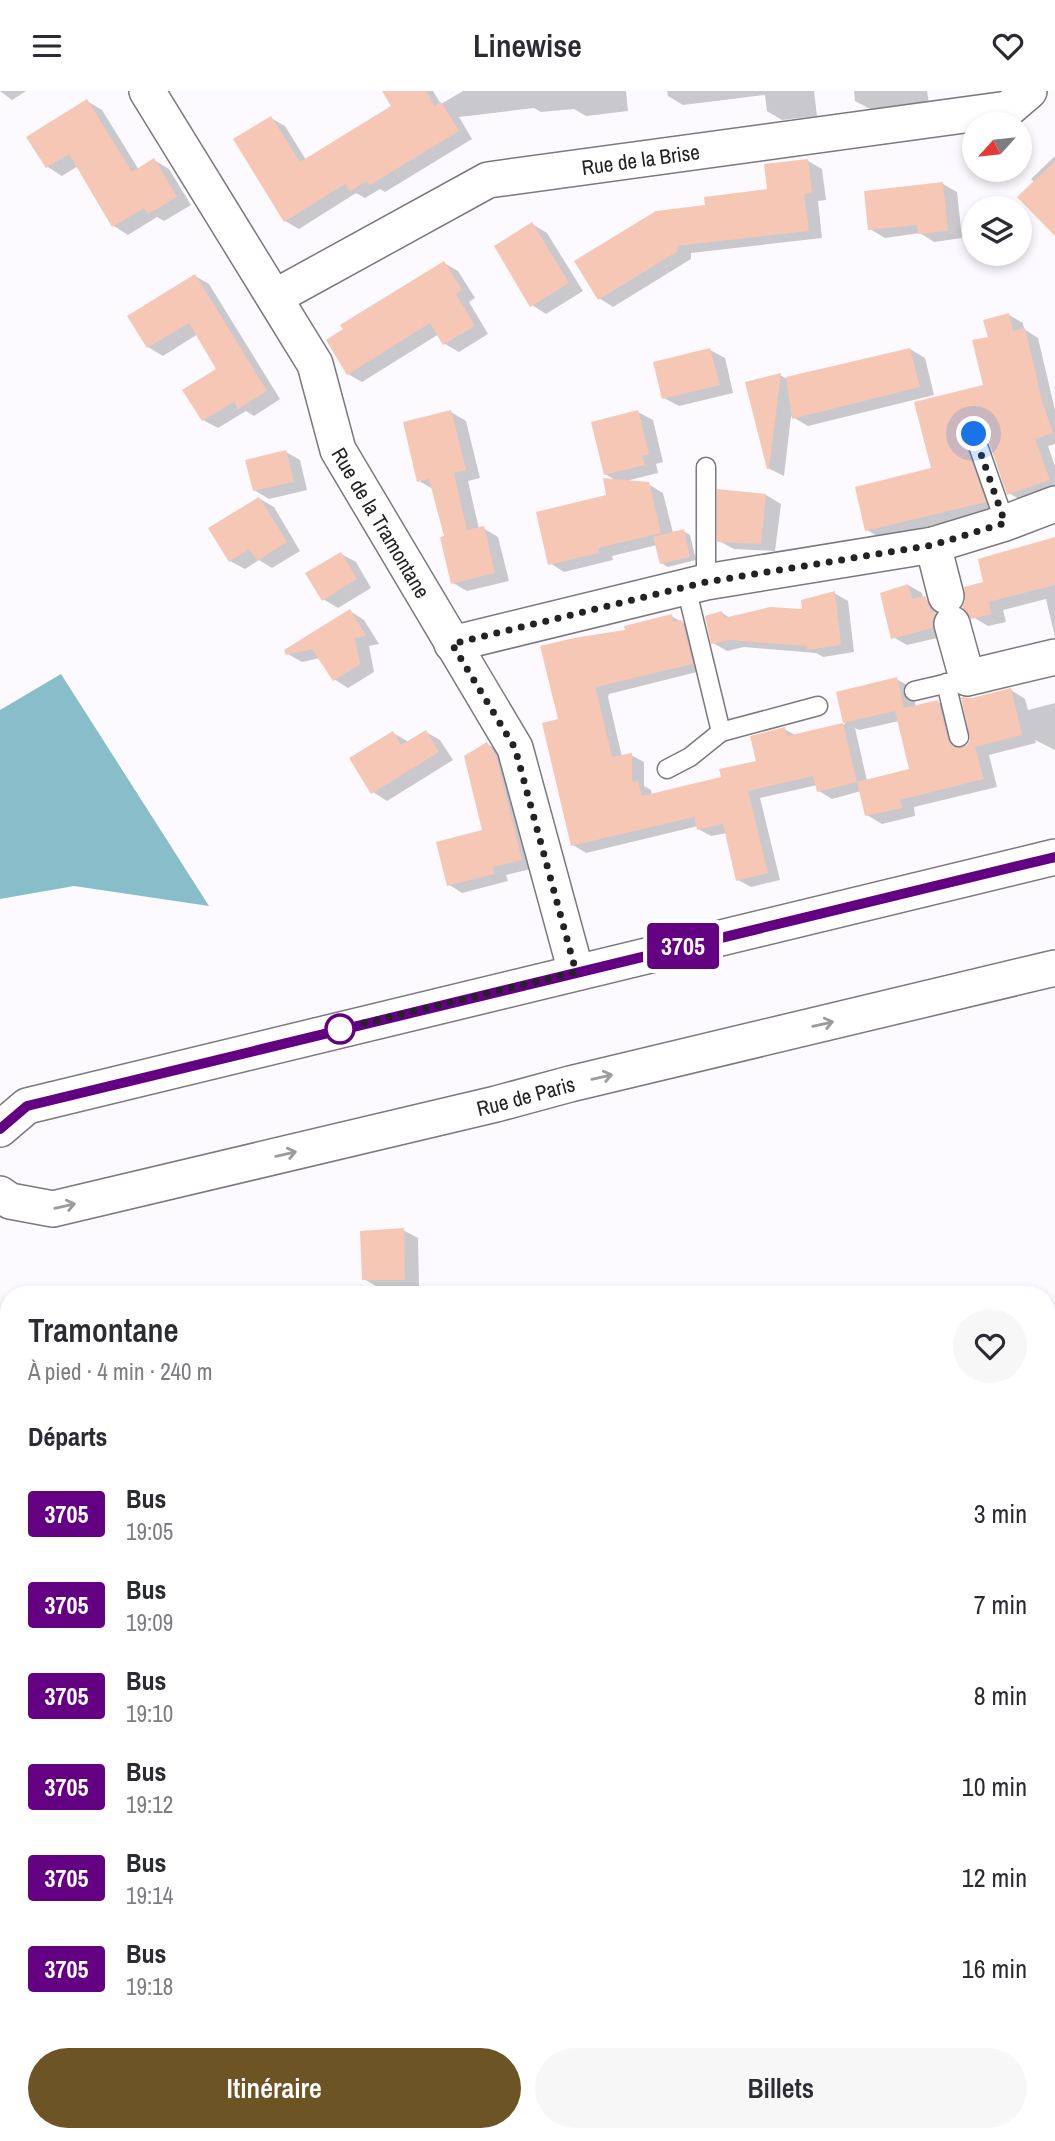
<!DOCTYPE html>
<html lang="fr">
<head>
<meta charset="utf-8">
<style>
	:root { --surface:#fff; --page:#f7f7f7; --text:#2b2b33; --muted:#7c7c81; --accent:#6d5425 }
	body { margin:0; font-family:"Archivo Narrow",sans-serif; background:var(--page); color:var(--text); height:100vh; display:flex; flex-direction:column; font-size:26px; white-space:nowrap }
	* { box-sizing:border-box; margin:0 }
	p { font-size:23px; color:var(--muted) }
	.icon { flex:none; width:38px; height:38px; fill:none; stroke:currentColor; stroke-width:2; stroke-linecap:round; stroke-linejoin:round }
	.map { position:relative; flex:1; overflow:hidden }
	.panel { position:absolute; left:0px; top:1195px; width:1055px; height:856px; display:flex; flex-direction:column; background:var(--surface); border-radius:28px 28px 0 0; box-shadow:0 4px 10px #0003 }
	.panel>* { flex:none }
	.badge { padding:0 14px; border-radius:5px; font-size:24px; line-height:46px }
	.needle { width:46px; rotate:243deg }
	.fabs { position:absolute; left:962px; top:21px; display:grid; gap:14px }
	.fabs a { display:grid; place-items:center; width:70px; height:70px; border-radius:50%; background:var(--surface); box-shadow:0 4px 10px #0003; font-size:35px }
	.you { position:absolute; width:35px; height:35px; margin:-18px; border:5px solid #fff; border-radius:50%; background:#1a73e8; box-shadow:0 0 0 10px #1a73e833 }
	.map>.badge { position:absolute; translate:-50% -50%; box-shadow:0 0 0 4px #fff }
	h2 { padding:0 28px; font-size:26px; line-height:63px }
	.round { display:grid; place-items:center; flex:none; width:74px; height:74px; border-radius:37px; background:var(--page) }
	.overview { display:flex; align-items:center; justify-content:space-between; height:119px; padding:0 28px }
	h1 { font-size:33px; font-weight:600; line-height:52px }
	.cta { display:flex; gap:14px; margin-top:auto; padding:14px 28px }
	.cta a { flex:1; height:80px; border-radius:42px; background:var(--accent); color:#fff; font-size:28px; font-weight:600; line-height:80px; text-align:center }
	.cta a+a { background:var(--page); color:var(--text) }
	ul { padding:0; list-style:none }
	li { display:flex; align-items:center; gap:21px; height:91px; padding:0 28px }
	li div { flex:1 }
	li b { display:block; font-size:26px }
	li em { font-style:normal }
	li .badge { min-width:77px; font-weight:700; text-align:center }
	header { display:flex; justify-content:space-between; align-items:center; height:91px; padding:0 28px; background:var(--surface); font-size:32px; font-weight:600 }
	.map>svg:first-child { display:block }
	.water { fill:#87bec9 }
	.shadow { fill:#0003; fill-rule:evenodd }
	.building { fill:#f6c7b4 }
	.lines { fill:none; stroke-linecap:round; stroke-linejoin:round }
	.lane-casing { stroke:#7b787e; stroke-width:21 }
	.street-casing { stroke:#7b787e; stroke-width:38 }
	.lane { stroke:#fff; stroke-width:18 }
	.street { stroke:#fff; stroke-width:35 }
	.oneway { stroke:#9c9c9d }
	.line-casing { stroke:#fff; stroke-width:16 }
	.line { stroke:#640082; stroke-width:10 }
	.walk { stroke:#232225; stroke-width:7; stroke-dasharray:0 12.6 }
	.stop-dot { fill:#fff; stroke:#640082; stroke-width:3.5 }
	.labels { text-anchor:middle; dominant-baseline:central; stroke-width:5; stroke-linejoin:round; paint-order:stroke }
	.street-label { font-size:21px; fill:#232225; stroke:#fcfaff }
</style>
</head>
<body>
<header><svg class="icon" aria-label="menu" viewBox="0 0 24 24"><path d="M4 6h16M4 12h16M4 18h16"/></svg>Linewise<svg class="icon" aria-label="heart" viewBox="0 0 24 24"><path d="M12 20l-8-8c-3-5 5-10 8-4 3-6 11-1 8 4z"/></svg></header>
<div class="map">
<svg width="1055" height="2050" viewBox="0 0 1055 2050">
	<rect width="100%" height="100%" fill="#fcfaff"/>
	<!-- water -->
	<path class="water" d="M61 583 209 815 74 795 0 808V619Z"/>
	<!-- shadow -->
	<g class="shadow">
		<path d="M0 0H26L12 9Z"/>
		<path d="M391 0H433L441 13 463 0H626L628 20 586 25 574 18 541 21 534 17 459 26 472 48 385 101 380 98 365 107 356 102 299 138 285 130 271 27 285 35 306 69 393 16Z"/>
		<path d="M667 0H814L817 25 782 29 767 20 765 4 683 14 668 5Z"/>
		<path d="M854 0H927L929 12 870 18 855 10Z"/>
		<path d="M87 10 102 19 139 79 154 69 169 78 191 114 164 130 157 126 128 144 114 135 78 75 62 85 48 76 29 46Z"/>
		<path d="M1055 65V139L1035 92 1031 88Z"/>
		<path d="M808 70 822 78 826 109 818 110 822 147 691 162V168L613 216 599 207 707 116 769 100Z"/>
		<path d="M943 93 957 101 962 147 934 151 920 142 885 147 870 138Z"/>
		<path d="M532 133 547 142 583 200 546 223 532 214Z"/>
		<path d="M444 172 458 180 475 207 469 211 488 243 459 261 445 253 439 243 362 291 348 283 346 239Z"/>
		<path d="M195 185 209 193 280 308 254 325 246 320 218 337 203 329 218 279 198 243 163 265 148 256Z"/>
		<path d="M1009 224 1023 232 1024 238 1038 247 1055 319V353L1048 355 1055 375V399L1022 410 1009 402 986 338 978 344 998 418 881 447 867 439 933 379 985 295 990 247Z"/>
		<path d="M910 258 925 267 934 304 808 335 791 325 784 385 768 377 780 284 787 288Z"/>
		<path d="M710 259 725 267 733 302 679 315 664 307Z"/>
		<path d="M451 321 466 330 480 387 468 390 479 438 483 437 498 446 509 490 467 500 453 492 447 446 433 398 419 390Z"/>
		<path d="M638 321 653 329 663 371 656 373 658 382 626 390 648 393 663 402 673 442 683 440 690 444 696 469 668 476 661 472 657 454 612 465 613 469 564 481 550 472 608 406 617 390 605 383Z"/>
		<path d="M286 361 300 369 307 399 269 408 254 399Z"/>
		<path d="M719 400 766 404 781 413 775 460 734 458 719 450Z"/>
		<path d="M260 408 274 416 300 460 272 477 259 469 245 478 230 470Z"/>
		<path d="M1055 448V546L1046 508 1003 519 1006 531 988 535 973 526 985 492Z"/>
		<path d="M341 463 356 471 371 497 338 517 323 508Z"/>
		<path d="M908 494 922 502 923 507 939 515 946 545 907 554 893 546Z"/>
		<path d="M834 502 848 510 854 561 823 566 816 562 744 556 727 560 713 552 722 522 730 527 804 520Z"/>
		<path d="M350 520 364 529 379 553 369 555 374 581 348 597 334 588 320 567 302 571 288 563Z"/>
		<path d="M671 525 695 538 705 579 609 603 608 606 622 666 631 664 644 671V695L651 699 652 705 723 688 758 671 784 638 797 645 845 633 838 602 896 588 911 596 916 616 938 611 953 620 962 658 969 655 972 644V608L1011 599 1025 608 1028 619 1055 612V659L1035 649 1036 652 989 664 997 696 914 716 915 725 882 733 867 724 861 700 832 708 819 700 817 694 760 707 780 789 751 796 738 789 727 742 711 745 698 738V735L586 762 573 754 560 629 627 540ZM899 630 911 680 867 690 855 637 859 639Z"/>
		<path d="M426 641 440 649 453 669 387 710 373 701 393 642 409 651Z"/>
		<path d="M487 653 502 662 535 777 506 784 508 790 462 802 448 793 484 740Z"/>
		<path d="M403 1139 418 1147 419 1196 379 1197 364 1188Z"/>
		<path d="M1046 1381 1055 1382V1439H1046Z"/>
		<path d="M1055 1535V1574H1046V1536Z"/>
		<path d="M1055 1789V1832L1046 1835V1792Z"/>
		<path d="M1046 1847 1055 1865 1046 1870Z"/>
		<path d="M736 2042H790L772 2050H740Z"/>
	</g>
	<!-- building -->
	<g class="building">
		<path d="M382 0H426L434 15 441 11 459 40 370 94 367 90 350 100 345 93 284 131 233 48 271 25 300 71 391 15Z"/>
		<path d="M87 8 132 81 154 67 177 106 148 123 144 117 112 136 69 63 46 77 26 46Z"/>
		<path d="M808 68 812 102 804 103 809 140 677 155 678 160 598 209 574 170 656 120 705 114 704 106 767 98 764 73Z"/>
		<path d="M1055 70V145L1017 106Z"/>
		<path d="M943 91 948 140 918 143 917 134 868 139 864 100Z"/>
		<path d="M532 131 569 192 530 216 494 155Z"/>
		<path d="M444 170 462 199 456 203 475 235 443 254 430 232 347 284 326 249 343 238 340 234Z"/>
		<path d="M195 183 267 300 238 318 234 311 202 330 182 299 216 278 189 232 147 257 127 225Z"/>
		<path d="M1009 222 1013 240 1025 237 1042 310 1053 342 1035 348 1050 389 1007 404 985 339 981 334 971 332 965 336 963 346 986 411 865 440 855 396 931 377 914 311 983 294 972 249 988 246 983 229Z"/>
		<path d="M710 257 720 294 662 308 653 271Z"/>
		<path d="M910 257 920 296 792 328 786 286Z"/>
		<path d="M781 282 769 378H767L745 291Z"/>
		<path d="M451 319 466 379 454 382 467 439 484 435 495 482 451 493 440 446 444 445 429 388 417 391 403 331Z"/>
		<path d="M638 319 649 363 642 365 645 374 604 384 591 331Z"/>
		<path d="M286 359 294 391 253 400 245 369Z"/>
		<path d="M603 387 649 391 661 442 598 457 599 462 548 474 536 421 606 404Z"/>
		<path d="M717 398 766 403 761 453 717 451Z"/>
		<path d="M259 406 287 451 257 470 250 458 229 471 208 437Z"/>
		<path d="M684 438 690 466 660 473 653 446Z"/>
		<path d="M1055 446V494L989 511 992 523 971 528 962 516 965 510 964 496 983 491 978 468Z"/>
		<path d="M341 461 357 488 322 510 305 482Z"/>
		<path d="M908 493 912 508 925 505 931 519 936 522 932 529 933 537 891 548 880 502Z"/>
		<path d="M835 500 841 554 807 559V555L729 549 711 553 705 525 722 520 724 527 770 516 802 518 801 509Z"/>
		<path d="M350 518 366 545 355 547 360 573 333 590 312 558 286 564 284 559Z"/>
		<path d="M672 523 673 531 682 529 693 573 596 596V598L612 666 632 662V691L638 690 642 705 721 686 719 678 756 670 750 645 785 636 787 645 843 632 857 691 817 701 813 685 748 700 768 782 736 790 723 733 697 739 694 726 571 755 542 632 558 628 540 555 574 547 625 539 624 535Z"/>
		<path d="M897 586 904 617 938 609 948 649 955 657 966 655 970 649 961 606 972 607 1011 597 1022 644 975 656 984 688 900 709 902 717 865 725 857 691 909 678 895 620 843 632 836 601Z"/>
		<path d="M426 639 439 661 371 703 349 667 393 640 401 654Z"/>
		<path d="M487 651 496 665 522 769 493 776 494 783 447 795 436 751 482 739 464 665Z"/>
		<path d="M404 1137 405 1189H362L360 1140Z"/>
	</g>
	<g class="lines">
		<!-- lane casing -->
		<g class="lane-casing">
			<g id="lane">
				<path d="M974 343 1005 432"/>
				<path d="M706 491V376"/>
				<path d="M946 592 959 646"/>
				<path d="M914 600 957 590"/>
				<path d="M721 641 818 615"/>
				<path d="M667 678 690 666 721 641 686 496"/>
			</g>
		</g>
		<!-- street casing -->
		<g class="street-casing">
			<g id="street">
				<path id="s1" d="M147 0 315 273 338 359 515 657 576 881"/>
				<path id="s2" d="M275 206 488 89 1008 18 1029 0"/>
				<path d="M933 454 946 505"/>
				<path d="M952 533 967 587 1055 566"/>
				<path d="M452 553 706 491 933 454 1005 432 1055 413"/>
				<path d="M0 1038 27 1015 1055 766"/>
				<path id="s3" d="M0 1103 10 1110 53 1118 496 1013 570 993 1055 877"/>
				<path d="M1046 1486 1055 1488"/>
				<path d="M1046 2023 1055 2019"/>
				<path d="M893 2042 916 2050"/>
				<path d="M983 2050 1001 2042"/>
			</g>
		</g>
		<!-- lane -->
		<use href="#lane" class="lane"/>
		<!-- street -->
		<use href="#street" class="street"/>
	</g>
	<!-- one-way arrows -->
	<defs><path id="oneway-shaft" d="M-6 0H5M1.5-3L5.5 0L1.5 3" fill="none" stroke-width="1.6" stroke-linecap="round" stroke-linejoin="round" transform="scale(1.75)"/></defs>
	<g class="oneway">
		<use href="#oneway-shaft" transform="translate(823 933) rotate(-13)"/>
		<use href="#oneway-shaft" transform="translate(602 986) rotate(-13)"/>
		<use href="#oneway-shaft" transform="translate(286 1063) rotate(-13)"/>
		<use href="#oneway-shaft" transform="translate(65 1115) rotate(-13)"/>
	</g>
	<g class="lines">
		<!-- line casing -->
		<g class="line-casing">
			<path id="line" d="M0 1038 27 1015 1055 766"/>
		</g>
		<!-- line -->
		<use href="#line" class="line"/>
		<!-- walk -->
		<path class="walk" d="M340 938 576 881 515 657 452 553 706 491 933 454 1005 432 974 343"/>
	</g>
	<!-- markers -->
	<circle class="stop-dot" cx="340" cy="938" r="14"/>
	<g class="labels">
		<!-- street labels -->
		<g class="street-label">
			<text stroke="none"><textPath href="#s2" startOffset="397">Rue de la Brise</textPath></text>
			<text stroke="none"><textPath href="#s1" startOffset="494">Rue de la Tramontane</textPath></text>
			<text stroke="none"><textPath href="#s3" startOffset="542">Rue de Paris</textPath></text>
		</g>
	</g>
</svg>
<div class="fabs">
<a><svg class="needle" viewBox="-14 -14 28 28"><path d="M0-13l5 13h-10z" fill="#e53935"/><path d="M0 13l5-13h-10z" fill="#7c7c81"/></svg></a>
<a><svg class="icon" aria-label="layers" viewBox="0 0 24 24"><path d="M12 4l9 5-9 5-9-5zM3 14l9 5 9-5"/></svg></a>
</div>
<div class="you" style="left:974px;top:343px"></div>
<b class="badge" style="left:683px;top:855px;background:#640082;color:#fff">3705</b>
<section class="panel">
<div class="overview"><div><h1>Tramontane</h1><p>À pied · 4 min · 240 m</p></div><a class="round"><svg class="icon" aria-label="heart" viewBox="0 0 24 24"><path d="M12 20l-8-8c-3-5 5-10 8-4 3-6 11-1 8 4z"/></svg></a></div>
<h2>Départs</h2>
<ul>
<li><span class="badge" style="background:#640082;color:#fff">3705</span><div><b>Bus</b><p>19:05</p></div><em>3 min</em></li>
<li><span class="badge" style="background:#640082;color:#fff">3705</span><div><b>Bus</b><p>19:09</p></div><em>7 min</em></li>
<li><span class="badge" style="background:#640082;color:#fff">3705</span><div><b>Bus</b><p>19:10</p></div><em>8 min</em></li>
<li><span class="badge" style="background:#640082;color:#fff">3705</span><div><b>Bus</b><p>19:12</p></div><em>10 min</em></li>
<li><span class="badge" style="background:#640082;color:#fff">3705</span><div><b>Bus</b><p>19:14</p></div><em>12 min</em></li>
<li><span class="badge" style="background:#640082;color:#fff">3705</span><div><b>Bus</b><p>19:18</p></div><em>16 min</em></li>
</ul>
<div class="cta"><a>Itinéraire</a><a>Billets</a></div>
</section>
</div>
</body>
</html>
